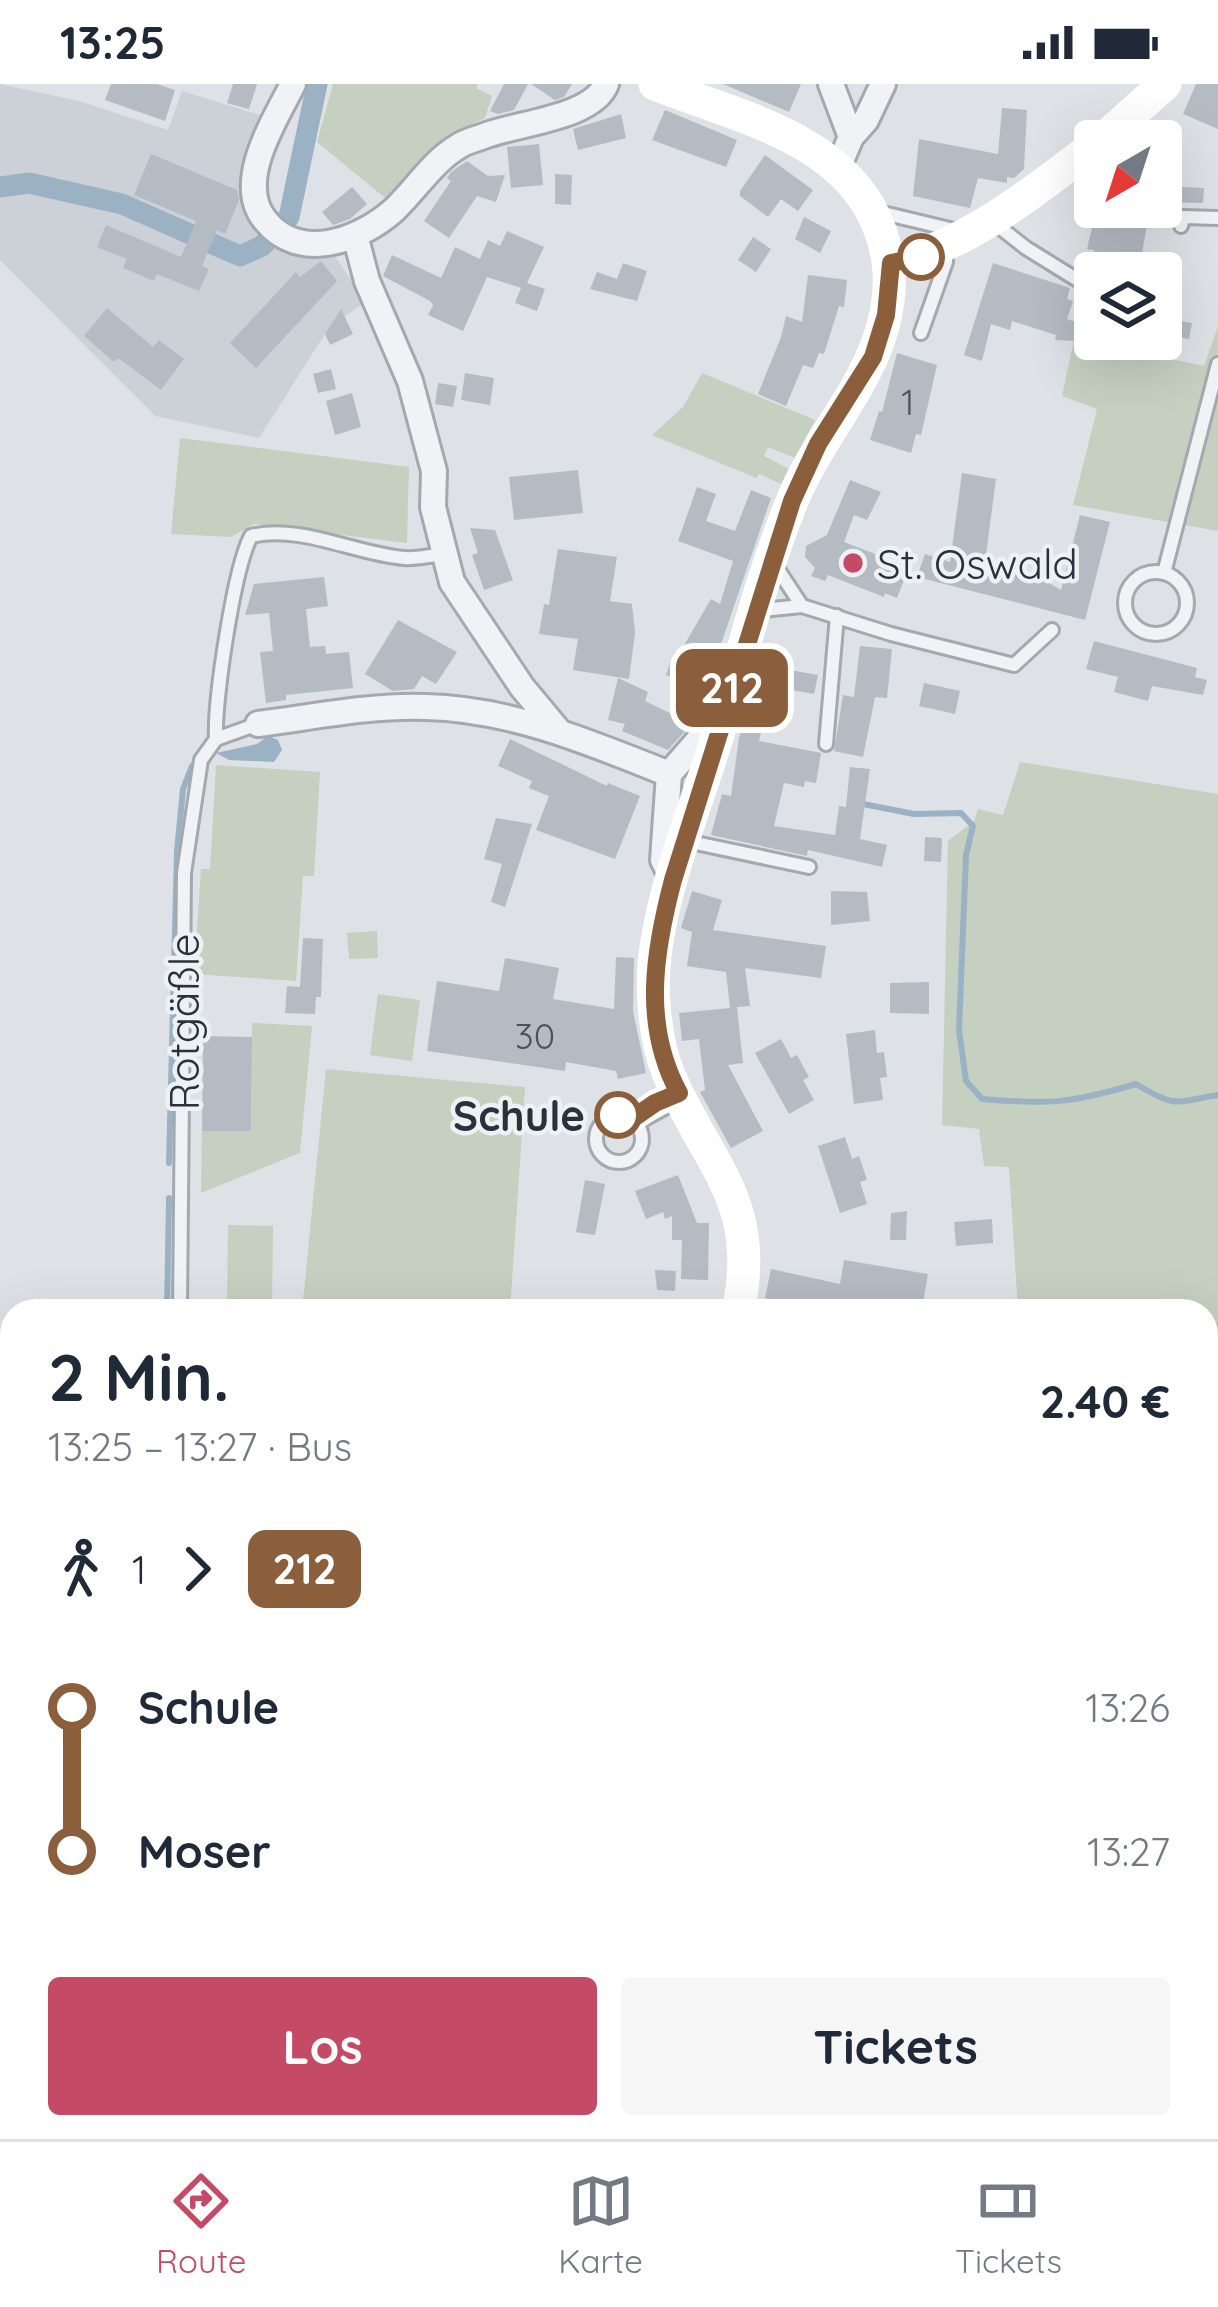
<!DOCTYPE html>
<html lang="de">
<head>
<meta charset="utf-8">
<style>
	:root { --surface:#fff; --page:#f6f6f7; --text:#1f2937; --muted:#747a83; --line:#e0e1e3; --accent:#c44a65 }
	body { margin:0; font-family:Quicksand,sans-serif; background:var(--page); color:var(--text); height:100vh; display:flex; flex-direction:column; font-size:45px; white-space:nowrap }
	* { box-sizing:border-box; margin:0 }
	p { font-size:39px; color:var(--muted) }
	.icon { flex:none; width:66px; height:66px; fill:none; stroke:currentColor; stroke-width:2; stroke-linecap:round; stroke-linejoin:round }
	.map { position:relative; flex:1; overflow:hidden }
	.side { position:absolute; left:0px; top:1215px; width:1218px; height:840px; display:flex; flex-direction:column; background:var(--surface); border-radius:36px 36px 0 0; box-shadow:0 12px 48px #0002 }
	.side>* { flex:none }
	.badge { padding:0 24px; border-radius:18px; font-size:42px; line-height:78px }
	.needle { width:78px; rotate:219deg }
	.tools { position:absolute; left:1074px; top:36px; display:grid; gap:24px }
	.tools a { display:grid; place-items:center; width:108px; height:108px; border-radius:12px; background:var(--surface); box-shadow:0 12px 48px #0002; font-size:60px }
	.map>.badge { position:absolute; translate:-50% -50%; box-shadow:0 0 0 6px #fff }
	.legs { display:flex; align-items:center; gap:18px; height:132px; padding:0 48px; font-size:39px }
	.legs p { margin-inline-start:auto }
	.summary { display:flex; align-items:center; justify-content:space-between; height:204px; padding:0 48px }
	h1 { font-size:66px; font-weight:700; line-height:90px }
	.action { display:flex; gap:24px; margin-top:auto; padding:24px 48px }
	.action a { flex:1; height:138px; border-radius:12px; background:var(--accent); color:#fff; font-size:48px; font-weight:700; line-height:138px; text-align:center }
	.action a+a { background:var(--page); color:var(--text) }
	ul { padding:0 48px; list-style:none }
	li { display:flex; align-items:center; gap:42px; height:144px; font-size:45px }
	li i { display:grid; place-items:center; width:18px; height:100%; margin:0 15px; background:currentColor }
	li i::after { content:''; width:30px; height:30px; margin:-15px; border:9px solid; border-radius:50%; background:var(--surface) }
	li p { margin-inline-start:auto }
	li:first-child i { background:linear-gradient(#0000 50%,currentColor 0) }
	li:last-child i { background:linear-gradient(currentColor 50%,#0000 0) }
	.status { display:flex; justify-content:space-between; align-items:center; height:84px; padding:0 60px; background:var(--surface); direction:ltr }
	.status svg { height:33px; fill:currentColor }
	.menu { display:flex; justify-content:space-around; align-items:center; height:168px; border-top:3px solid var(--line); background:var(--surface); font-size:33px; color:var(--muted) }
	.menu a { display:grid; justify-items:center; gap:6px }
	.menu .active { color:var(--accent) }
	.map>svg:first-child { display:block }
	.built { fill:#ccd1d8 }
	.green { fill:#c5d0c0 }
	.water { fill:#9bb2c4 }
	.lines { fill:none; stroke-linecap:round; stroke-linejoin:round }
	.stream { stroke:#9bb2c4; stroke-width:6 }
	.canal { stroke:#9bb2c4; stroke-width:21 }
	.building { fill:#b5bbc3 }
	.lane-casing { stroke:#a4a9b0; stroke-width:18 }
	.street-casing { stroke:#a4a9b0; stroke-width:30 }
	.lane { stroke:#f0f2f5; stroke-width:12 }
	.street { stroke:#f0f2f5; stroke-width:24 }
	.secondary { stroke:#fff; stroke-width:33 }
	.line-1-casing { stroke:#fff; stroke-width:27 }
	.line-1 { stroke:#8b5e3c; stroke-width:18 }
	.stop-1-dot { fill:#fff; stroke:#8b5e3c; stroke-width:6 }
	.poi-dot { fill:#c44a65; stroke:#edf1f4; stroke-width:4.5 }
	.labels { text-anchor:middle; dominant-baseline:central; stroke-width:9; stroke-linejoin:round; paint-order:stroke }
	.number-label { font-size:36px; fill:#4b545e }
	.poi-label { font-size:42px; fill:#28313c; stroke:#edf1f4; text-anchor:start }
	.street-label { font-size:42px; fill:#28313c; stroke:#edf1f4 }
	.stop-label { font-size:42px; font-weight:bold; fill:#28313c; stroke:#edf1f4; text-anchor:end }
</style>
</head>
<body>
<div class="status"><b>13:25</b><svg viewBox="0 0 49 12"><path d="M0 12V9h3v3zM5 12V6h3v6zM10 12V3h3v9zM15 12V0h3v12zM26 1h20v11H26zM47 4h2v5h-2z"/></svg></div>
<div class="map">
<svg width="1218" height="2055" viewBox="0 0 1218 2055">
	<rect width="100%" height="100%" fill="#dee2e6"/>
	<!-- built -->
	<g class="built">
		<path d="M0 0 79 17 168 46 182 7 267 33 255 138 330 165 366 218 330 242 259 354 155 332 0 176Z"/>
		<path d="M0 1606 12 1607V2043H169L160 2055H0Z"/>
	</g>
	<!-- green -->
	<g class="green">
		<path d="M333 0H478L476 4 492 12 485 34 458 47 390 118 317 58Z"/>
		<path d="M1218 242V447L1073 421 1097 325 1062 312 1074 255 1204 282Z"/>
		<path d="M702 289 815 336 795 374 768 363 764 372 789 385 781 400 759 390 756 394 652 351 683 323Z"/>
		<path d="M180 354 409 383 407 459 254 440 231 453 171 450Z"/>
		<path d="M1020 678 1218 710V1302L1206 1303V1227H1018L1009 1083 984 1082 979 1045 942 1041 948 757 974 737 978 725 1003 731Z"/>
		<path d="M216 681 320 688 314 792H303L296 897 194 890 201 785H210Z"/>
		<path d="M377 847 378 874 349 875 347 849Z"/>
		<path d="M378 910 420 916 412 977 370 971Z"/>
		<path d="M252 939 312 942 300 1069 201 1109 202 1047H251Z"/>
		<path d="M326 985 525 1003 510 1227H302Z"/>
		<path d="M228 1141 273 1142 272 1227H227Z"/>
		<path d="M1218 1655V1740L1206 1741V1656Z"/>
	</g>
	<!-- water -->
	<path class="water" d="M268 652 278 656 282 666 274 678 229 676 216 669 257 660Z"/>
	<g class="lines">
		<!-- stream -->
		<g class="stream">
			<path d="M858 719 914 730 961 729 973 742 966 771 959 946 966 997 982 1015C1049 1021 1072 1019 1136 1000 1178 1025 1174 1018 1218 1011"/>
			<path d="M169 1079 177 767 183 705 192 682"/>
			<path d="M167 1227 169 1114"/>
			<path d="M0 1600 12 1601"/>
			<path d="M145 2055 155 2043"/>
		</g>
		<!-- canal -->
		<path class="canal" d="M0 103 29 99 122 120 240 172 262 162 289 133 317 0"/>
	</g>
	<!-- building -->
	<g class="building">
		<path d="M111 0H157L175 6 165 37 105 16Z"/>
		<path d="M233 0H257L249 25 227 19Z"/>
		<path d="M504 0H528L514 26 498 30 490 27Z"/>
		<path d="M531 0H572L564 13 555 16Z"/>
		<path d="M723 0H801L789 28Z"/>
		<path d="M1196 0H1218V45L1183 30Z"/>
		<path d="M1002 24 1027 26 1024 85 1014 94 1007 93V99L978 94 970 124 913 112 919 55 998 70Z"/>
		<path d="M665 26 737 56 726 83 652 56Z"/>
		<path d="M621 30 626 54 578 66 573 45Z"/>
		<path d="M539 60 543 101 511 104 507 63Z"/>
		<path d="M151 70 237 106 239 116 225 150 217 146 202 182 209 185 199 207 157 190 154 197 123 184 127 175 97 163 106 141 181 173 196 137 134 111Z"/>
		<path d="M765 71 813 106 798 127 781 115 768 133 740 112V107Z"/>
		<path d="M467 77 488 92 505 91 496 118 477 112 449 154 424 137 451 97 447 94 451 88Z"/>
		<path d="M555 90 572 91 571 121 555 120Z"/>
		<path d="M1161 102 1204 104 1203 119 1161 118Z"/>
		<path d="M352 103 367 120 350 135 333 141 322 128Z"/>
		<path d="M1097 123 1149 128 1139 188 1091 180 1094 166 1087 165Z"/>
		<path d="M804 133 831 147 820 169 795 155Z"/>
		<path d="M507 147 544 163 527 199 545 205 537 227 515 219 521 204 487 193 463 247 428 231 433 221 430 217 383 192 392 171 441 194 455 163 480 175 488 156 500 162Z"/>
		<path d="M753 153 771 165 756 188 738 176Z"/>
		<path d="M321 177 337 197 256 284 230 259 296 188 300 193Z"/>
		<path d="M623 179 647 187 637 217 590 205 597 188 617 195Z"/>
		<path d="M993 179 1070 204 1067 215 1073 217 1067 235 1095 244V258L1055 256 1056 251 1012 237 1010 246 991 240 982 277 964 271Z"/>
		<path d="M808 191 847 196 844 223 839 222 824 270 819 269 813 284 803 281 786 322 758 310 781 253 786 232 802 238Z"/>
		<path d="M1161 201 1181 204 1175 236 1192 239 1189 255 1173 252 1169 272 1161 271Z"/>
		<path d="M107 224 153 263 159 256 184 275 161 306 118 274 114 278 84 252Z"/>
		<path d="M341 225 353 250 330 261 325 250Z"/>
		<path d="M897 269 937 281 921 351 916 350 911 369 870 356 879 327 882 328Z"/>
		<path d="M331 285 336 305 318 309 313 290Z"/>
		<path d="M465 289 494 294 490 321 461 316Z"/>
		<path d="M438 299 457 302 453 323 435 320Z"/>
		<path d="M352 309 361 343 335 351 326 317Z"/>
		<path d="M578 386 583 429 514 436 509 393Z"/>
		<path d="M962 389 996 395 985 478 1034 490 1061 506 1080 431 1110 438 1085 536 917 493 925 470 950 478Z"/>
		<path d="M850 396 881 408 867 436 854 431 844 458 909 483 897 514 885 509 884 513 828 491 825 497 811 492 815 484 805 473 806 462 827 451Z"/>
		<path d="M697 403 716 410 706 437 735 447 751 406 771 414 695 636 690 634 685 647 668 666 622 647 625 640 608 636 618 594 648 608 645 617 672 630 684 598 666 591 674 568 679 570 711 515 720 520 733 477 678 457Z"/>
		<path d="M470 444 495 446 513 496 484 506 472 471 478 469Z"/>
		<path d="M558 465 617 473 610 517 632 520 635 549 629 595 573 586 578 555 539 550 544 520 549 521Z"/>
		<path d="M324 493 328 522 306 525 310 563 325 562 326 570 349 568 353 604 286 611V616L266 619 260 568 273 567 269 529 245 531 254 500Z"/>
		<path d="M398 536 457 568 436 600 422 592 414 605 393 607 365 590Z"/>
		<path d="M1094 557 1197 584 1195 593 1207 596 1203 611 1152 602 1148 617 1114 608 1118 593 1086 585Z"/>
		<path d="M860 562 892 565 887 614 875 613 863 673 834 667 843 611 854 613Z"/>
		<path d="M784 585 818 591 814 610 781 604Z"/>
		<path d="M755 598 772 602 759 657 821 669 816 699 805 697 804 703 784 699 774 742 835 751 839 722 846 723 850 683 870 685 860 755 887 761 882 783 808 766 807 772 711 751 722 710 731 712 739 654Z"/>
		<path d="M924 599 960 607 955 630 919 622Z"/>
		<path d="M510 655 607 702 608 699 640 712 615 775 536 746 549 712 529 704 532 697 498 682Z"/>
		<path d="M496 734 532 740 505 823 491 818 502 780 484 775Z"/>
		<path d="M925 753 942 754 941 778 924 777Z"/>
		<path d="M692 807 722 816 713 846 826 862 821 894 745 884 750 922 737 923 743 979 728 981 763 1047 731 1064 700 1008 705 1006 699 955 682 957 679 929 730 924 726 888 687 882 692 848 681 844Z"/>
		<path d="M831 807 867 808 870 837 831 841Z"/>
		<path d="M303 854 323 855 321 913H316L315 930 285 929 287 902 300 903Z"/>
		<path d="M616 873 634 874 633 927 646 989 618 995 616 987 566 978 565 987 427 967 437 897 499 907 505 874 559 884 553 915 614 925Z"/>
		<path d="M929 898V930L890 929V899Z"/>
		<path d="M875 946 877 969 884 968 887 993 880 994 883 1016 854 1020 846 950Z"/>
		<path d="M203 952 252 953 251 1047H202Z"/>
		<path d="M781 955 791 974 797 971 809 993 803 996 814 1016 789 1030 755 969Z"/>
		<path d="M845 1053 852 1075 859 1072 867 1096 860 1098 867 1120 840 1129 818 1062Z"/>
		<path d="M678 1091 697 1139H709L708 1196 681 1195 682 1156H672V1132L665 1135 663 1128 646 1135 635 1107Z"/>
		<path d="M585 1096 605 1100 595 1151 576 1148Z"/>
		<path d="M907 1127 906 1156H890L891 1129Z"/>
		<path d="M992 1135 993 1159 956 1162 954 1138Z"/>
		<path d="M844 1176 928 1190 922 1225 886 1218 885 1227H803L804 1223 765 1214 771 1185 840 1200Z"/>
		<path d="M655 1186 676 1187 675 1207 657 1206Z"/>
	</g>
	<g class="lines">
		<!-- lane casing -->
		<g class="lane-casing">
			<g id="lane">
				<path d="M879 128 958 147"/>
				<path d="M993 138 1026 164 1076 195"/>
				<path d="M1181 142 1183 133 1218 134"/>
				<path d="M921 249 946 178V165"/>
				<path d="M775 481 802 522 891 550 1014 581 1052 546"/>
				<circle cx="1156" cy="519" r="31"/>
				<path d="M1164 489 1218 280"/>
				<path d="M762 526 802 522"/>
				<path d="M216 655C214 617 234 484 251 452 300 440 355 470 404 474 416 475 430 472 443 470"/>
				<path d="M216 655 258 640"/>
				<path d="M826 660 837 532"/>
				<path d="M686 757 809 783"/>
				<circle cx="619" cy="1055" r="23"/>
				<path d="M180 1227 184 789 201 676 216 655"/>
			</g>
		</g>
		<!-- street casing -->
		<g class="street-casing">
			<g id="street">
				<path d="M293 0C275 36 234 98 265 136 299 179 359 157 394 126 415 106 434 76 459 62 466 57 476 55 484 52 517 39 593 34 606 0"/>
				<path d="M831 0 851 53 838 84"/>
				<path d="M851 53 866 36 883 0"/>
				<path d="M355 151 367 197 410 297 434 387 433 423 452 498 522 603 557 645"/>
				<path d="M258 640C313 633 371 621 426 623 512 625 591 659 669 690"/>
				<path d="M672 794 663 776 669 690 703 651 720 645"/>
				<path d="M632 1035 679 1009"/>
				<path d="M1206 1520 1218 1519"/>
				<path d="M9 2055 14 2043"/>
				<path d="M682 2055 687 2043"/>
				<path d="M1142 2055V2043"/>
			</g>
		</g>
		<!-- lane -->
		<use href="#lane" class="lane"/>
		<!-- street -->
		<use href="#street" class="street"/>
		<!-- secondary -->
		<g class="secondary">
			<path d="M655 0C729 30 827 49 870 124 890 161 894 197 884 238 869 301 818 354 793 415 761 493 741 576 716 657 696 722 668 789 657 857 650 899 653 952 669 991 708 1082 762 1118 738 1227"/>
			<path d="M1101 57 1165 0"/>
			<path d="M891 179C966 163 1035 107 1095 61"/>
			<path d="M469 2055 474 2043"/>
		</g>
	</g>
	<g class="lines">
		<!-- line-1 casing -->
		<g class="line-1-casing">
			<path id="line-1" d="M618 1031 632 1035 655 1019 679 1009C642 941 654 868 673 796L792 417 818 360 873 273 886 231 891 179 921 173"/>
		</g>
		<!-- line-1 -->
		<use href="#line-1" class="line-1"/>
	</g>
	<!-- markers -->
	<g class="stop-1-dot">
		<circle cx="921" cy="173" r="21"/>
		<circle cx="618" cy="1031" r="21"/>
	</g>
	<circle class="poi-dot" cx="853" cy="479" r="12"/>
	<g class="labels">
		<!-- number labels -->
		<g class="number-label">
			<text x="908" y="317">1</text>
			<text x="535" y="951">30</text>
		</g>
		<!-- poi labels -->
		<g class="poi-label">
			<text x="877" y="479">St. Oswald</text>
		</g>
		<!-- street labels -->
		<g class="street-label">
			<text transform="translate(183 938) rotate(-90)">Rotgäßle</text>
		</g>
		<!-- stop labels -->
		<g class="stop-label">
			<text x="585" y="1031">Schule</text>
		</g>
	</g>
</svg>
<div class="tools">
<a><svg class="needle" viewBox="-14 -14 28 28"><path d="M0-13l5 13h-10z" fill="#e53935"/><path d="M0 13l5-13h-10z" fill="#747a83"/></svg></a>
<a><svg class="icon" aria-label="layers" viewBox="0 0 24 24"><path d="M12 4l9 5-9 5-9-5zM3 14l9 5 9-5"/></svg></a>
</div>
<b class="badge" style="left:732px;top:604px;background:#8b5e3c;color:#fff">212</b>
<section class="side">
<div class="summary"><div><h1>2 Min.</h1><p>13:25 – 13:27 · Bus</p></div><b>2.40 €</b></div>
<div class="legs"><svg class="icon" aria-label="walk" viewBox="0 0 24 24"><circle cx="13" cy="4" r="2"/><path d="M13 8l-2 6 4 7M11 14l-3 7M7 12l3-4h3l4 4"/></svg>1<svg class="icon" aria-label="forward" viewBox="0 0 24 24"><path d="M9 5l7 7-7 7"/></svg><b class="badge" style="background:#8b5e3c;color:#fff">212</b></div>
<ul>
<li><i style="color:#8b5e3c"></i><b>Schule</b><p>13:26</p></li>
<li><i style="color:#8b5e3c"></i><b>Moser</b><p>13:27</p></li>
</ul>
<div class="action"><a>Los</a><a>Tickets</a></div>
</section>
</div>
<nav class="menu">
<a class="active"><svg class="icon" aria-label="directions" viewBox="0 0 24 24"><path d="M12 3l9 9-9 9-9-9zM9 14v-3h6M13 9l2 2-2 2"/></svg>Route</a>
<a><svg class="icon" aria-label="map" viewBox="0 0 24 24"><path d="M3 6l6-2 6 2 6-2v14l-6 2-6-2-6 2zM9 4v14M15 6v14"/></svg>Karte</a>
<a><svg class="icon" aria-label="tickets" viewBox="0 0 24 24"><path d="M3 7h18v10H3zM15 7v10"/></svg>Tickets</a>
</nav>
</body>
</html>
